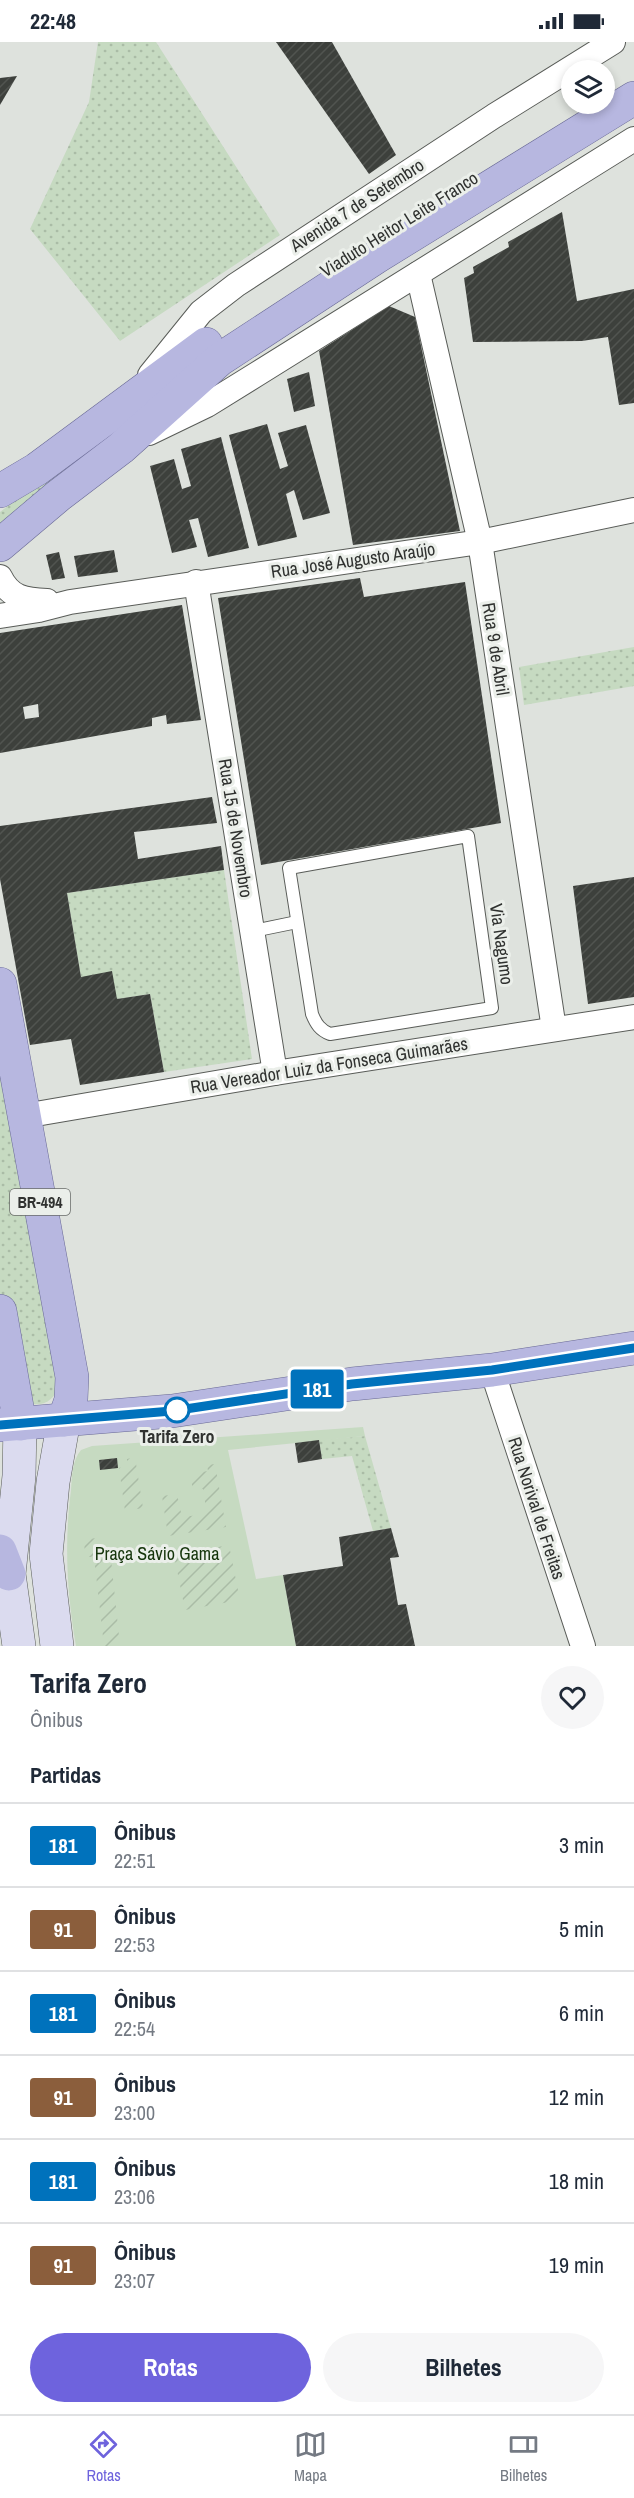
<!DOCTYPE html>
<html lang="pt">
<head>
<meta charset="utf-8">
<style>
	:root { --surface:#fff; --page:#f6f6f7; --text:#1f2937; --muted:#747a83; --line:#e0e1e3; --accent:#6e63dd }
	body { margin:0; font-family:"Archivo Narrow",sans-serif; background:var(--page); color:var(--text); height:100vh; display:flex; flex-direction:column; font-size:22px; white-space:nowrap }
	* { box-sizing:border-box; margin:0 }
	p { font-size:20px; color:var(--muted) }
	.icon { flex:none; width:33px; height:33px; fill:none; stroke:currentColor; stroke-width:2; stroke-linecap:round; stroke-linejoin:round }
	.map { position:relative; height:1604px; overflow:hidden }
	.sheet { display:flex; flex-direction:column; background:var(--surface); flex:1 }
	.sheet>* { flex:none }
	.badge { padding:0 12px; border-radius:4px; font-size:21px; line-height:39px }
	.controls { position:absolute; left:561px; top:18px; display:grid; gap:12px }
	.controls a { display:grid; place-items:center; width:54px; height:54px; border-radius:50%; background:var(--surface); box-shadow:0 3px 9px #0003; font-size:30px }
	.map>.badge { position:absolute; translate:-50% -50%; box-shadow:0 0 0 3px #fff }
	h2 { padding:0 30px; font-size:22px; line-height:54px }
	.round { display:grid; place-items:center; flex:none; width:63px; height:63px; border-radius:32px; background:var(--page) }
	.overview { display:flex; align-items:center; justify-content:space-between; height:102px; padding:0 30px }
	h1 { font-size:28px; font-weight:700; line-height:45px }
	.action { display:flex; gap:12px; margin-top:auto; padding:12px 30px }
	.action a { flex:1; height:69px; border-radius:36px; background:var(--accent); color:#fff; font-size:24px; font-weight:700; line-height:69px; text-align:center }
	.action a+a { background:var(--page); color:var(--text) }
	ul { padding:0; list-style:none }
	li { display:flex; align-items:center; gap:18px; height:84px; padding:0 30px; border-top:2px solid var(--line) }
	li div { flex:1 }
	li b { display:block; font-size:22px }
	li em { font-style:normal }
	li .badge { min-width:66px; font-weight:700; text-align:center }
	.status { display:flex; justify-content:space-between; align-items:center; height:42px; padding:0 30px; background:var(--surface); direction:ltr }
	.status svg { height:16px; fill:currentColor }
	.dock { display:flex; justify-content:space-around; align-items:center; height:84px; border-top:2px solid var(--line); background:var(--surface); font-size:16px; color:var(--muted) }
	.dock a { display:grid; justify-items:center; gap:3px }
	.dock .active { color:var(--accent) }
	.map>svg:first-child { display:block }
	.grass { fill:url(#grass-dots) }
	.park { fill:#c6dac1 }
	.garden { fill:url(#garden-furrows) }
	.building { fill:url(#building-hatch); fill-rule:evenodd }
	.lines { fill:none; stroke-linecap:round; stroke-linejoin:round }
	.lane-casing { stroke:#595c58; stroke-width:14 }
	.street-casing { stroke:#595c58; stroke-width:26 }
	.secondary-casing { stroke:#595c58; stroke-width:34 }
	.primary-casing { stroke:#696995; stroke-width:34 }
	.lane { stroke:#fff; stroke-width:12 }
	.street { stroke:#fff; stroke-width:24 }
	.secondary { stroke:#dbdbef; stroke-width:33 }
	.primary { stroke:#b7b7e0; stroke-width:33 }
	.line-casing { stroke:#fff; stroke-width:14 }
	.line { stroke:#0072bc; stroke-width:9 }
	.stop-dot { fill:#fff; stroke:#0072bc; stroke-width:3 }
	.labels { text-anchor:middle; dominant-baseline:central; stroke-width:6; stroke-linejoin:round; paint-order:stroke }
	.shield { fill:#ebefea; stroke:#686b68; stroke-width:1.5 }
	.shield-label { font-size:16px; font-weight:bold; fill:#303230 }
	.street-label { font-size:18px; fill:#303230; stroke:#ebefea }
	.stop-label { font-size:18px; font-weight:bold; fill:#303230; stroke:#ebefea }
	.park-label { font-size:18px; fill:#15350b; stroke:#ebefea }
</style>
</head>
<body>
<div class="status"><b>22:48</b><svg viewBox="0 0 49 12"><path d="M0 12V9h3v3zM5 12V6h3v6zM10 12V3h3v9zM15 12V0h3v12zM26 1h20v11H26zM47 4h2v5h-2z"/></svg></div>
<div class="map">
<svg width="634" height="1604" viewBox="0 0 634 1604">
	<defs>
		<pattern id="grass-dots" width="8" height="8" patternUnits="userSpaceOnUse" patternTransform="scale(1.5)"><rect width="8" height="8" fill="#c6dac1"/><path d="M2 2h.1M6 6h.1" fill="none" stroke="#aabca6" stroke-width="1.8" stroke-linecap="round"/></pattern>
		<pattern id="garden-furrows" width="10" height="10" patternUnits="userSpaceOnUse" patternTransform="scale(1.5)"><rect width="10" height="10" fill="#c6dac1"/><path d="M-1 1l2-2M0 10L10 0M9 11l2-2" fill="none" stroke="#aabca6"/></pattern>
		<pattern id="building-hatch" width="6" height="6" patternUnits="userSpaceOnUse" patternTransform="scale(1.5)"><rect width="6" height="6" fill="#3d403c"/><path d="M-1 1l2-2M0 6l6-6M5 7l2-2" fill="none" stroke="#515450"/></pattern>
	</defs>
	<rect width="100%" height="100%" fill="#dee2dd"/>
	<!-- grass -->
	<g class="grass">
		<path d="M98 0H156L280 193 120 299 30 187 89 60Z"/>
		<path d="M78 410 87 419 0 490V470Z"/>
		<path d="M634 605V644L524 663 519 625Z"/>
		<path d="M224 828 252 1017 164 1030 150 952 117 957 81 935 67 851Z"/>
		<path d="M0 1005 60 1342C55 1356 47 1364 31 1362L0 1259Z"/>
		<path d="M365 1394 391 1486 373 1489 352 1414 322 1417 319 1398Z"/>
	</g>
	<!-- park -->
	<path class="park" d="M363 1385 365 1394 228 1408 256 1537 283 1533 296 1604H76C67 1552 64 1501 71 1448 72 1434 72 1419 81 1408L92 1404Z"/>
	<!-- garden -->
	<g class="garden">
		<path d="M135 1415 143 1466 125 1469 119 1426 127 1424V1417Z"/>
		<path d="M215 1422 226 1485 168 1494 162 1454 177 1452 182 1475 207 1472 203 1447 193 1448 190 1432 208 1429 207 1423Z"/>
		<path d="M100 1496 102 1507H110L120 1604H104L94 1515H85L84 1497Z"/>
		<path d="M229 1503 240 1558 185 1568 174 1513Z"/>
	</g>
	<!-- building -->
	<g class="building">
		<path d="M276 0H332L396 113 369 132Z"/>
		<path d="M17 34 0 63V36Z"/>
		<path d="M562 170 577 259 634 247V361L619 363 608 295 582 299 473 300 464 236 474 231 473 225 509 205 508 200Z"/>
		<path d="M389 264 415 275 460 489 353 503 319 309Z"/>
		<path d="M309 330 315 364 294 370 287 337Z"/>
		<path d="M267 382 280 427 288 424 278 391 306 383 330 471 303 478 294 448 286 452 297 495 258 504 229 393Z"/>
		<path d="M221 395 249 506 208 515 198 476 189 478 197 505 172 511 150 424 174 417 182 447 191 444 181 407Z"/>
		<path d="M114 508 118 530 78 535 74 514Z"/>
		<path d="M59 510 65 536 52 538 46 513Z"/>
		<path d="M360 536 364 555 465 540 501 781 261 823 218 556Z"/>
		<path d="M182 563 201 678 167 682 166 673 152 676V684L0 711V591ZM38 662 39 675 25 677 23 665Z"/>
		<path d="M212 755 217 781 134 790 138 817 221 804 224 828 67 851 81 935 112 929 117 957 150 952 164 1030 80 1043 71 997 30 1003 0 837V784Z"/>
		<path d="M634 835V955L588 962 573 844Z"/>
		<path d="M319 1398 322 1417 298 1421 295 1401Z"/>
		<path d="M117 1416 118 1426 100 1428 99 1418Z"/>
		<path d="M391 1486 399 1515 390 1516 398 1563 406 1562 415 1604H296L283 1533 343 1524 339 1495Z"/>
	</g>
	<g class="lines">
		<!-- lane casing -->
		<g class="lane-casing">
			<g id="lane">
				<path d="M468 794 492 966 330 992C320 988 316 982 312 972L289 826Z"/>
				<path d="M253 889 297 880"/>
			</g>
		</g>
		<!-- street casing -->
		<g class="street-casing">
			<g id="street">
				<path d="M418 232 480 500 554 987"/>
				<path d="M150 333 201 270 236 243 494 74 613 0"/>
				<path d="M149 391 207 363 257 332 634 97"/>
				<path d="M0 535C10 556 25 558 47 559"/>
				<path d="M196 540 275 1031"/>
				<path d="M0 574 39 568 70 560 480 500 634 468"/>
				<path d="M24 1074 275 1031 634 975"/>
				<path d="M492 1328 583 1604"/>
			</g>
		</g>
		<!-- secondary casing -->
		<g class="secondary-casing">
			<g id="secondary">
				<path d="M19 1604 9 1532 19 1434 20 1382"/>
				<path d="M57 1604 46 1512 53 1440 64 1378"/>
			</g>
		</g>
		<!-- primary casing -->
		<g class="primary-casing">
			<g id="primary">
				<path d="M0 449 37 427 206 302"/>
				<path d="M0 503 58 454 121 406 219 318 378 214 634 56"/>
				<path d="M0 942 72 1335 71 1358 64 1378"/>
				<path d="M0 1269 20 1382"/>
				<path d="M0 1383 172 1369 352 1342 492 1328 634 1306"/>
				<path d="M0 1509 9 1532"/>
			</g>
		</g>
		<!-- lane -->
		<use href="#lane" class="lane"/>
		<!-- street -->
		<use href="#street" class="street"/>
		<!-- secondary -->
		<use href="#secondary" class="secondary"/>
		<!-- primary -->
		<use href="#primary" class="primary"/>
	</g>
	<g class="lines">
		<!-- line casing -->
		<g class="line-casing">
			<path id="line" d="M0 1383 172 1369 352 1342 492 1328 634 1306"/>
		</g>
		<!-- line -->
		<use href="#line" class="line"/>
	</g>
	<!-- markers -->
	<circle class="stop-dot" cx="177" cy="1368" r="12"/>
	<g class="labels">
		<!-- shield labels -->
		<rect class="shield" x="10" y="1147" width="60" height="26" rx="4.5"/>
		<g class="shield-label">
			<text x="40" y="1160">BR-494</text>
		</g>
		<!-- street labels -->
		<g class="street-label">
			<text transform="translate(357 163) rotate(-33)">Avenida 7 de Setembro</text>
			<text transform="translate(399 182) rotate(-32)">Viaduto Heitor Leite Franco</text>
			<text transform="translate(353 518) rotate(-8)">Rua José Augusto Araújo</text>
			<text transform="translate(496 607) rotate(81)">Rua 9 de Abril</text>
			<text transform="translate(236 786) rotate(81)">Rua 15 de Novembro</text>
			<text transform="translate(502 902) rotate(82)">Via Nagumo</text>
			<text transform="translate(329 1023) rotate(-9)">Rua Vereador Luiz da Fonseca Guimarães</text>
			<text transform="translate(537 1466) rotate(72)">Rua Norival de Freitas</text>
		</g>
		<!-- stop labels -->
		<g class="stop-label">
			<text x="177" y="1394">Tarifa Zero</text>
		</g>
		<!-- park labels -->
		<g class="park-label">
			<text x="157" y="1511">Praça Sávio Gama</text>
		</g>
	</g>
</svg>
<div class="controls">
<a><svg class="icon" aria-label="layers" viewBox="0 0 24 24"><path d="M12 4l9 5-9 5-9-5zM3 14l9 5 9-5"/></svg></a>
</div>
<b class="badge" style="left:317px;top:1347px;background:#0072bc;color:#fff">181</b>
</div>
<section class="sheet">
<div class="overview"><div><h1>Tarifa Zero</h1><p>Ônibus</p></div><a class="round"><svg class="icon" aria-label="heart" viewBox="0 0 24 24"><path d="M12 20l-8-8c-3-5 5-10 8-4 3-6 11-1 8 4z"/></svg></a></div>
<h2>Partidas</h2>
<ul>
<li><span class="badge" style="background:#0072bc;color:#fff">181</span><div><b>Ônibus</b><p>22:51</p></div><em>3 min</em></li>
<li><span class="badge" style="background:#8b5e3c;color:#fff">91</span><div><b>Ônibus</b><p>22:53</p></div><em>5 min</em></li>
<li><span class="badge" style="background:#0072bc;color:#fff">181</span><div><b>Ônibus</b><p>22:54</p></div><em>6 min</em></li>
<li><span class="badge" style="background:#8b5e3c;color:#fff">91</span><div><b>Ônibus</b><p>23:00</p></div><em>12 min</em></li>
<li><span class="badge" style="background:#0072bc;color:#fff">181</span><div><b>Ônibus</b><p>23:06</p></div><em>18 min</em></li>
<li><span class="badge" style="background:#8b5e3c;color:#fff">91</span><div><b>Ônibus</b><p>23:07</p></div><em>19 min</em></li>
</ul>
<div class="action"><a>Rotas</a><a>Bilhetes</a></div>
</section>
<nav class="dock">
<a class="active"><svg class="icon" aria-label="directions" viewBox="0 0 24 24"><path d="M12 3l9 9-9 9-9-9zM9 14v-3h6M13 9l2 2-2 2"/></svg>Rotas</a>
<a><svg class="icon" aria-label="map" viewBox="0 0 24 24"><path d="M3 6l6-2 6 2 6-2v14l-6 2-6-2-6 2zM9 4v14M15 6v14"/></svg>Mapa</a>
<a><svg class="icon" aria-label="tickets" viewBox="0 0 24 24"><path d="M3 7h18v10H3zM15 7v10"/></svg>Bilhetes</a>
</nav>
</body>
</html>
